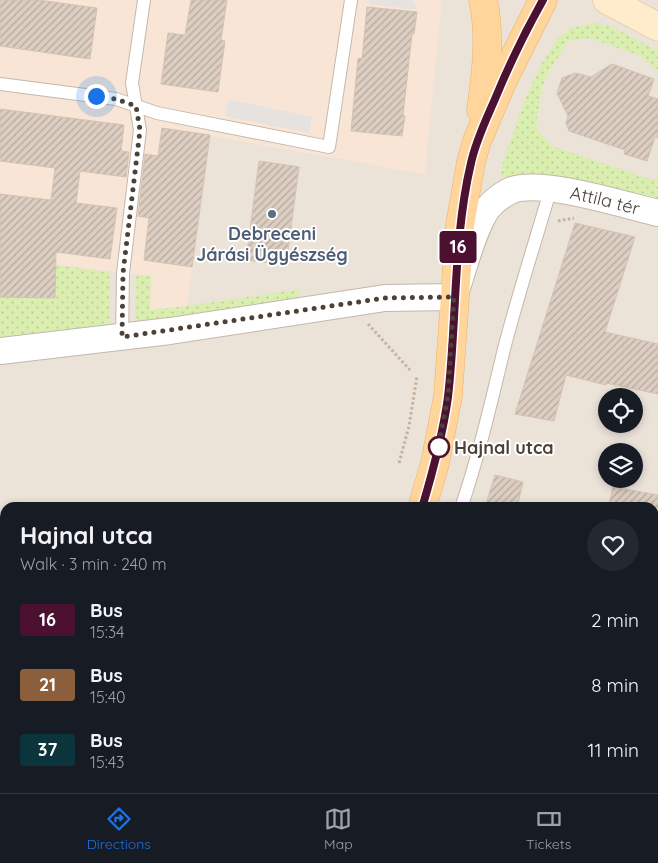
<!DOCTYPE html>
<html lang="en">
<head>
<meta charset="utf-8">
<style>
	:root { --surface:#171b24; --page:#242831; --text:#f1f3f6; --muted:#9ea1a6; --line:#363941; --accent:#1a73e8 }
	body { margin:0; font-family:Quicksand,sans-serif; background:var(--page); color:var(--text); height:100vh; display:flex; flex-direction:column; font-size:19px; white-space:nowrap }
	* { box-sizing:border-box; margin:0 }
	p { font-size:16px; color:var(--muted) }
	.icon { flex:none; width:28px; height:28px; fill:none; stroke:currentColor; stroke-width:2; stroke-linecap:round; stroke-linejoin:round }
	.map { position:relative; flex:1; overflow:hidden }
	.details { position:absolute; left:0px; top:502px; width:659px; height:291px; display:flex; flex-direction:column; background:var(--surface); border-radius:15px 15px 0 0; box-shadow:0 2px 8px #0003 }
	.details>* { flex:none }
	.badge { padding:0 10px; border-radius:4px; font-size:18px; line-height:32px }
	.controls { position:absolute; left:598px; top:388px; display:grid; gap:10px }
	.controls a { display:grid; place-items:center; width:45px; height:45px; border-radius:50%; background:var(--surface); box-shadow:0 2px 8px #0003; font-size:25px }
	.you { position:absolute; width:25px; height:25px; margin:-12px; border:4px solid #fff; border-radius:50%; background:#1a73e8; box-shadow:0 0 0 8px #1a73e833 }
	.map>.badge { position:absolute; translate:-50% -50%; box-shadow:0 0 0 2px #fff }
	.round { display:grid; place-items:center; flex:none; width:52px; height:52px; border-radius:26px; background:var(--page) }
	.headline { display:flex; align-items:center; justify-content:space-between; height:85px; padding:0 20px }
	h1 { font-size:24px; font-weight:800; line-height:38px }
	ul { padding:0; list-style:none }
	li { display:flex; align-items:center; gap:15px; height:65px; padding:0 20px }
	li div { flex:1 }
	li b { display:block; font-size:19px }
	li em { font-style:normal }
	li .badge { min-width:55px; font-weight:700; text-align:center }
	.menu { display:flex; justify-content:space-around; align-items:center; height:70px; border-top:1px solid var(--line); background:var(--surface); font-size:14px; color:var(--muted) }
	.menu a { display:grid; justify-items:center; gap:2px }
	.menu .active { color:var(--accent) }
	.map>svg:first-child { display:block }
	.residential { fill:#ebe2d8; fill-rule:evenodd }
	.commercial { fill:#f9e5d5 }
	.industrial { fill:#e9e3df }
	.grass { fill:url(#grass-dots) }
	.green { fill:#daeeb0 }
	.parking { fill:#e5e2df }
	.building { fill:url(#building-hatch); stroke:#d5c2b1 }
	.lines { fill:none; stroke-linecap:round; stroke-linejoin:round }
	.lane-casing { stroke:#c3b8ac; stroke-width:14 }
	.street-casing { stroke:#c3b8ac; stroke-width:28 }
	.secondary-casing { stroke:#ddc298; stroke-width:29 }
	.primary-casing { stroke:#efb160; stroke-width:29 }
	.path { stroke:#c6b29b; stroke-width:3; stroke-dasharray:2.5 2.5; stroke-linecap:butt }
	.lane { stroke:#fff; stroke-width:12 }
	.street { stroke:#fff; stroke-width:26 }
	.secondary { stroke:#ffeccc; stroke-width:28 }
	.primary { stroke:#ffd59b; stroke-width:28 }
	.line-casing { stroke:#fff; stroke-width:11 }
	.line { stroke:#4c1130; stroke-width:8 }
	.walk { stroke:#4c4137; stroke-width:5; stroke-dasharray:0 9 }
	.service-dot { fill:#5c6f8a; stroke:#fff; stroke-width:2 }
	.stop-dot { fill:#fff; stroke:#4c1130; stroke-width:2.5 }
	.labels { text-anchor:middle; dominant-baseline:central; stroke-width:4; stroke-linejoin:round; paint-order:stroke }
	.street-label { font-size:18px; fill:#4c4137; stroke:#fff }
	.service-label { font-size:18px; font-weight:bold; fill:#4e5e75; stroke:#fff }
	.stop-label { font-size:18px; font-weight:bold; fill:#4c4137; stroke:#fff; text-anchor:start }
</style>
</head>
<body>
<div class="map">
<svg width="658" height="793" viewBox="0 0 658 793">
	<defs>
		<pattern id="grass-dots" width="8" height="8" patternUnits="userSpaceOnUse" patternTransform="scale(1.25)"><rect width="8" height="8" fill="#daeeb0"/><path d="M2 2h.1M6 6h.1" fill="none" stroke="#bdcd98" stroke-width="1.8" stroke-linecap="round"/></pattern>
		<pattern id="building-hatch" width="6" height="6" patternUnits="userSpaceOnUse" patternTransform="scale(1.25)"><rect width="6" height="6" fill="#dccec1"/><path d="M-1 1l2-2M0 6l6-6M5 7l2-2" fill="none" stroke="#b5a99e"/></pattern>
	</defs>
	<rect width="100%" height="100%" fill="#f6f1ea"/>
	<!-- residential -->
	<path class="residential" d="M0 0H658V793H0ZM606 396H634V424H606ZM606 451H634V479H606ZM5 508H654V789H5Z"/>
	<!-- commercial -->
	<path class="commercial" d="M0 0H442L425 174 210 136 187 306 150 310 151 276 0 258Z"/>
	<!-- industrial -->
	<path class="industrial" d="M0 585 5 587V621L0 619Z"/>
	<!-- grass -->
	<g class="grass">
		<path d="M595 23 610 26 658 51V71L638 55 590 38 567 41C562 54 553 63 547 76 539 92 539 110 536 127L551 146 653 180 658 178V200L547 175H521L506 179 501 176V169L504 159 526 97 542 63 558 38 571 28Z"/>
		<path d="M0 258 110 272V325L0 343Z"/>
		<path d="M136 275 151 276 150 310 187 306 302 289 294 303 140 323 135 316Z"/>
		<path d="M185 789H273L271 793H184Z"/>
		<path d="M278 789H311L309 793H276Z"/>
	</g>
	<!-- green -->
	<path class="green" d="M0 685 5 687V789H172L171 793H0Z"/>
	<!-- parking -->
	<g class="parking">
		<path d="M369 0H413L417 10 370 4Z"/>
		<path d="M228 99 312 117 309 133 225 116Z"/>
	</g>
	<!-- building -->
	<g class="building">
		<path d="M0 0H38L97 8 90 59 0 46Z"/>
		<path d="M191 0H227L221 40 225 41 218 92 161 84 168 33 185 35Z"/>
		<path d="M367 7 417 12 414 34H412L403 115 405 116 402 136 351 131 358 58 362 59Z"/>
		<path d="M612 64 654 79 648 96 658 99V138L655 137 647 161 624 154 625 150 569 131 566 123 568 116 557 93 562 78 575 73 591 77Z"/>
		<path d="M0 109 124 125 121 151 129 152 126 177 80 171 76 203 117 208 110 259 56 252 55 298 0 297V194L51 200 55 168 0 161Z"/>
		<path d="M162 128 210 135 192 267 144 260 149 218 138 216 145 154 158 156Z"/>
		<path d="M259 161 299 167 286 265 246 260Z"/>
		<path d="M575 223 635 237 605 332 658 344V394L606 383V385L566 375 554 421 515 414Z"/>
		<path d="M495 475 523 482 517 508H499L486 504Z"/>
		<path d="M613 487 658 495V508H608Z"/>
	</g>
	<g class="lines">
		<!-- lane casing -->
		<g class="lane-casing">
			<g id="lane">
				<path d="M0 84 116 99 157 113 329 147 351 0"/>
				<path d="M122 337 123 273 140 130 132 83 144 0"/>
				<path d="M461 508C479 455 491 403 504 349 518 295 535 242 551 188"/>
			</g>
		</g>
		<!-- street casing -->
		<g class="street-casing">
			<g id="street">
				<path id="s1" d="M0 351 170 331 385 298 454 297C462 274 474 226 488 208 494 201 503 194 512 190 543 179 624 205 658 213"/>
				<path d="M0 627 5 629"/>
				<path d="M177 793 179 789"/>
			</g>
		</g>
		<!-- secondary casing -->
		<g class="secondary-casing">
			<path id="secondary" d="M607 0 658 27"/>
		</g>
		<!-- primary casing -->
		<g class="primary-casing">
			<g id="primary">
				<path d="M481 110C486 73 491 36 483 0"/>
				<path d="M422 508 435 463 448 396 460 225 471 162 477 141 503 80 543 0"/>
				<path d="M339 793 340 789"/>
			</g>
		</g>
		<!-- path -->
		<g class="path">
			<path d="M558 221 574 218"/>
			<path d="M368 324 410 370"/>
			<path d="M399 463 409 426 417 376"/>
			<path d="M389 793 390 789"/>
		</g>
		<!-- lane -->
		<use href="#lane" class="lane"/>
		<!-- street -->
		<use href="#street" class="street"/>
		<!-- secondary -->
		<use href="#secondary" class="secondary"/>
		<!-- primary -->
		<use href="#primary" class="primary"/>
	</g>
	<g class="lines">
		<!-- line casing -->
		<g class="line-casing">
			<path id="line" d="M422 508C433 471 443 434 448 397 457 319 453 239 471 163 476 140 486 120 495 99 509 65 525 32 543 0"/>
		</g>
		<!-- line -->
		<use href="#line" class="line"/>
		<!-- walk -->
		<path class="walk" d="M96 96 116 99 136 106 140 130 123 273 122 337 385 298 454 297 448 396 438 448 439 447"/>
	</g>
	<!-- markers -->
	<circle class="service-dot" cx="272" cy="214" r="5"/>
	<circle class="stop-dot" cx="439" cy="447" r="10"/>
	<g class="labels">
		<!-- street labels -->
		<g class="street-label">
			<text stroke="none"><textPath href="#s1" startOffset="678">Attila tér</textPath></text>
		</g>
		<!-- service labels -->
		<g class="service-label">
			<text x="272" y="233">Debreceni<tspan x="272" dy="21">Járási Ügyészség</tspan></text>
		</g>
		<!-- stop labels -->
		<g class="stop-label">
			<text x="454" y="447">Hajnal utca</text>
		</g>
	</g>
</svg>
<div class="controls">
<a><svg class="icon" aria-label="locate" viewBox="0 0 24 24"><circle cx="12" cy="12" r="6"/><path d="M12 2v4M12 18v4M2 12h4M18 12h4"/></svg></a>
<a><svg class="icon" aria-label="layers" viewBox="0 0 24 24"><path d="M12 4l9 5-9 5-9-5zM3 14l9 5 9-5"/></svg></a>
</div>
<div class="you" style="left:96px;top:96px"></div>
<b class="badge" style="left:458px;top:247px;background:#4c1130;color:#fff">16</b>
<section class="details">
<div class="headline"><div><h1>Hajnal utca</h1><p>Walk · 3 min · 240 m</p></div><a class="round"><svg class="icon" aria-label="heart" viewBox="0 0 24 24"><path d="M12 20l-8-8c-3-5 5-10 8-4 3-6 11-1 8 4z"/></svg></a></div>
<ul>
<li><span class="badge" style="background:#4c1130;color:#fff">16</span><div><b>Bus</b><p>15:34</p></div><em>2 min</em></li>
<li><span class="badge" style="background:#8b5e3c;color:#fff">21</span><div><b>Bus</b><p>15:40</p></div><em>8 min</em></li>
<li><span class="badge" style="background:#0c343d;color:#fff">37</span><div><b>Bus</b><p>15:43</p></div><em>11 min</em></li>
</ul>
</section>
</div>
<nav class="menu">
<a class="active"><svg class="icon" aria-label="directions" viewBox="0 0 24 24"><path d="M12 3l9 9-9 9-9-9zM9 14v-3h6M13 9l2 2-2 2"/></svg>Directions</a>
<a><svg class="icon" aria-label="map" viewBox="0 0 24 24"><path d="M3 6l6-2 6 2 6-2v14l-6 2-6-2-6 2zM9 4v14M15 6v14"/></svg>Map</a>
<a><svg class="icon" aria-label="tickets" viewBox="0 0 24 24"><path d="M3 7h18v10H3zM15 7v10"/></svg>Tickets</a>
</nav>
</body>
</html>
